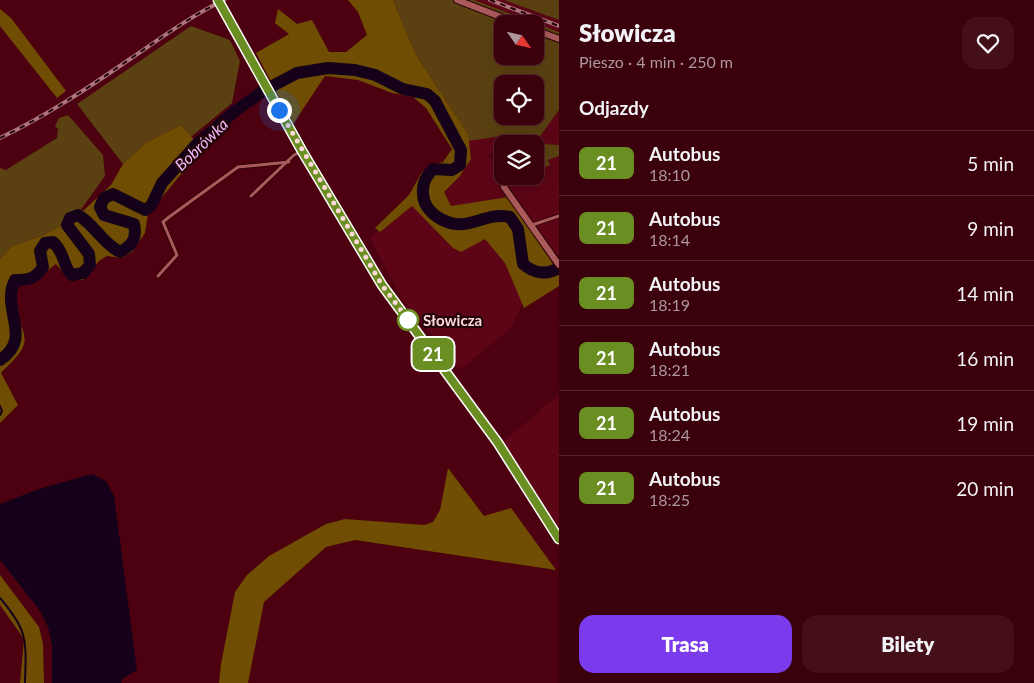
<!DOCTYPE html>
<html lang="pl">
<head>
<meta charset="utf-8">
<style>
	:root { --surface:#3a000b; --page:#450f19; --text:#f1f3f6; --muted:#ab979d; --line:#54222c; --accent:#7c3aed }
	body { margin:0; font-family:Lato,sans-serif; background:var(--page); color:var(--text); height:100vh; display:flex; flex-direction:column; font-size:19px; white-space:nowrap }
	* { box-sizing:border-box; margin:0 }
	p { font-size:16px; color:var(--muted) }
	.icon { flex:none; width:28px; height:28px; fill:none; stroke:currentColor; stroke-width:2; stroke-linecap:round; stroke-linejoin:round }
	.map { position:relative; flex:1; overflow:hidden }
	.panel { display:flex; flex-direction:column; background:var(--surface); width:475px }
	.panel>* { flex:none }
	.badge { padding:0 10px; border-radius:8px; font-size:18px; line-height:32px }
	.needle { width:32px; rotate:124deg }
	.controls { position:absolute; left:494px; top:15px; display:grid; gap:10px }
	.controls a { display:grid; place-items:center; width:50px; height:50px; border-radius:10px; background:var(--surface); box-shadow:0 5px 20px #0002,0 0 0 1px var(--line); font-size:25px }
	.you { position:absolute; width:25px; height:25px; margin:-12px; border:4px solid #fff; border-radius:50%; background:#1a73e8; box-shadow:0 0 0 8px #1a73e833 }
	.map>.badge { position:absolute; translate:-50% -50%; box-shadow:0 0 0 2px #fff }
	h2 { padding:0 20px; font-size:19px; line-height:45px }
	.round { display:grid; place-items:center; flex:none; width:52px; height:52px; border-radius:15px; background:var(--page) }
	.overview { display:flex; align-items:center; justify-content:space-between; height:85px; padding:0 20px }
	h1 { font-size:24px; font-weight:800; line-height:38px }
	.button { display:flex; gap:10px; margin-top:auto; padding:10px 20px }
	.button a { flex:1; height:58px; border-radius:15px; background:var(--accent); color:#fff; font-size:20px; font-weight:800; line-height:58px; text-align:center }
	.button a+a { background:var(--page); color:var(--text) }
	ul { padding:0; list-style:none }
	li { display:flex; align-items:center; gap:15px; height:65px; padding:0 20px; border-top:1px solid var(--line) }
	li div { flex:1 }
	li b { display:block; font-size:19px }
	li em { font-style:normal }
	li .badge { min-width:55px; font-weight:700; text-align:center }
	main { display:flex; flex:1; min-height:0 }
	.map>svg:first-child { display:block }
	.built { fill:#5d0516 }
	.green { fill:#5b4111; fill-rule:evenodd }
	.forest { fill:#6f4d02 }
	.water { fill:#15021a }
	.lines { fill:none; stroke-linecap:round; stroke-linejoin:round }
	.stream { stroke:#15021a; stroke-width:2 }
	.river { stroke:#15021a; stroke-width:12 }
	.lane-casing { stroke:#240104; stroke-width:4.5 }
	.street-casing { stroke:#240104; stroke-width:8 }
	.secondary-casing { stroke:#240104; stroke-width:10 }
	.lane { stroke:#ab5a5c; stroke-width:3 }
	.street { stroke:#ab5a5c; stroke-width:6 }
	.secondary { stroke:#ab5a5c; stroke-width:9 }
	.rail-casing { stroke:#ae767c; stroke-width:4 }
	.rail { stroke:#210406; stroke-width:2; stroke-dasharray:5.5; stroke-linecap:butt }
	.line-casing { stroke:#fff; stroke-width:11 }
	.line { stroke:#6b8e23; stroke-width:8 }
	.walk { stroke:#ffd9d8; stroke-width:5; stroke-dasharray:0 9 }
	.stop-dot { fill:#fff; stroke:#6b8e23; stroke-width:2.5 }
	.labels { text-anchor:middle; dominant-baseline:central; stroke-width:4.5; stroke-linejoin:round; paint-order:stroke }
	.stop-label { font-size:15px; font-weight:bold; fill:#ffd9d8; stroke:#210406; text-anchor:start }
	.water-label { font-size:16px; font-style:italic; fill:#f1baff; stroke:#210406 }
</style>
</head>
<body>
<main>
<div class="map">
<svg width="559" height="683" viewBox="0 0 559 683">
	<rect width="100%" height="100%" fill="#4d000f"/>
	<!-- built -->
	<g class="built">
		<path d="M474 0H504L559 20V32Z"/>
		<path d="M559 110V145L542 144 538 139Z"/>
		<path d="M501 135 502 151 488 155 506 182 520 176H535V171L550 165 548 160 559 156V254L550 260 508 197 451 206 444 192 460 176 471 160 468 141Z"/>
		<path d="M412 201 440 235 498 233 531 286 511 328 460 370 401 297 370 238Z"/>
		<path d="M559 396V532L503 441 541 411 540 409Z"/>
	</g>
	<!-- green -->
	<g class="green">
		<path d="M393 0H474L559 32V110L538 139 542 144 559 145V156L548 160 550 165 535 171V144H503L501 136 468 141V134L416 55ZM502 24H535V56H502ZM502 84H535V116H502Z"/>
		<path d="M504 0H559V20Z"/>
		<path d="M191 26 230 40 240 61 232 103 191 137 181 125 147 142 123 164 77 104Z"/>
		<path d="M68 115 103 155 105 176 80 211 69 213 60 226 41 236 12 246 0 259V168L6 170 57 138 58 129 55 126 59 118Z"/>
	</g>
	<!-- forest -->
	<g class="forest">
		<path d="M348 0H393L416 55 468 134 471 159 460 176 444 192 451 206 508 197 559 273V286L524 308 505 263 485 239 461 252 453 248 412 206 380 232 375 228 409 195 422 172 431 165 443 162 452 149 426 108 413 97 392 93 358 80 325 76 293 124 256 53 289 34 275 23 278 9 297 24 312 20 329 52H346L367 35 358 12Z"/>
		<path d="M0 9 11 18 66 91 57 98 0 26Z"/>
		<path d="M181 125 202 149 148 214 145 233 132 252 122 258 107 256 99 261 83 280C69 281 65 274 56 264 38 277 43 281 17 283 0 309 34 328 22 349 17 358 8 365 1 373L18 405 0 423V259L12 246 41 236 60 226 69 213 84 210 111 185 123 164 147 142Z"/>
		<path d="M448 468 484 516 511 508 556 570 355 540 326 547 264 602 248 683H219L221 664 235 592 247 575 269 556 326 524 345 519 424 525 433 522 440 510Z"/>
		<path d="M0 575 39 627 43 644 44 683H20L24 639 0 605Z"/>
	</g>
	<!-- water -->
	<path class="water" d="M92 474 106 481 114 496 137 670 122 679 121 683H52V646L48 627 40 611 0 560V504L39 489Z"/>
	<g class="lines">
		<!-- stream -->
		<g class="stream">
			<path d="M0 406 2 411 0 415"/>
			<path d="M0 598C29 632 26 641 25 683"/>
		</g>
		<!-- river -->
		<path class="river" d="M0 360C34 338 0 309 15 280 29 280 35 279 43 267L40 251 45 243 53 242C66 254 62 266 72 275L83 273 90 265 89 254 67 225 70 218 78 215C95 225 102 243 120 252 133 245 137 238 134 224L104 215 100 207 104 198 113 194 145 210 151 206 162 183 196 145 234 112 263 91 297 73 328 68 355 70 375 75 403 89 427 94 435 101 461 150 460 165 452 170 433 169C426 176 422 183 423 193 423 203 428 210 436 216 466 237 481 211 510 217L518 229 523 264C535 274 545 275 559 268"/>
		<!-- lane casing -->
		<g class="lane-casing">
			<g id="lane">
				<path d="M251 196 294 155 302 151"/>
				<path d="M532 225 559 216"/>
				<path d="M158 276 177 255 163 222 169 217 238 167 289 162"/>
			</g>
		</g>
		<!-- street casing -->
		<g class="street-casing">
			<g id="street">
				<path d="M457 0 519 24"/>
				<path d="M535 30 559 39"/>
				<path d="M504 187 559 265"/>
			</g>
		</g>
		<!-- secondary casing -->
		<g class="secondary-casing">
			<path id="secondary" d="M218 0 303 151 382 285 498 443 559 539"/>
		</g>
		<!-- lane -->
		<use href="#lane" class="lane"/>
		<!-- street -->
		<use href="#street" class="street"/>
		<!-- secondary -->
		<use href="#secondary" class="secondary"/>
		<!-- rail casing -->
		<g class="rail-casing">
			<g id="rail">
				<path d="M490 0 559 26"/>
				<path d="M0 138C46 116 88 88 130 59 161 38 191 16 224 0"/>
			</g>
		</g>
		<!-- rail -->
		<use href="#rail" class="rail"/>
	</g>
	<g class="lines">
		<!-- line casing -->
		<g class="line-casing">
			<path id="line" d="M218 0 302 151 382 285 498 443 559 539"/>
		</g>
		<!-- line -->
		<use href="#line" class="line"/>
		<!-- walk -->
		<path class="walk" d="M279 110 382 285 412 325 408 320"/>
	</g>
	<!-- markers -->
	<circle class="stop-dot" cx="408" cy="320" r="10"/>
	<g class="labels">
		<!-- stop labels -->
		<g class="stop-label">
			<text x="423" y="320">Słowicza</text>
		</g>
		<!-- water labels -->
		<g class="water-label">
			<text transform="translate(201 144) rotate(-44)">Bobrówka</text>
		</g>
	</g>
</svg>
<div class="controls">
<a><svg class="needle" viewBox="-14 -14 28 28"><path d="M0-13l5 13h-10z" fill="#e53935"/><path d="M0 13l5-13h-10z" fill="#ab979d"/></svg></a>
<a><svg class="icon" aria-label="locate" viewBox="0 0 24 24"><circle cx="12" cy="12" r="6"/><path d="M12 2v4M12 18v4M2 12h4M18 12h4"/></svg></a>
<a><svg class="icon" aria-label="layers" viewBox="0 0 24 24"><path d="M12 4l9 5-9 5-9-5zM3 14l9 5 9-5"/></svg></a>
</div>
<div class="you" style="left:279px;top:110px"></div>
<b class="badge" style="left:433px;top:354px;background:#6b8e23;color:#fff">21</b>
</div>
<section class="panel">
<div class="overview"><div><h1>Słowicza</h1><p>Pieszo · 4 min · 250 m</p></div><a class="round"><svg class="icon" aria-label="heart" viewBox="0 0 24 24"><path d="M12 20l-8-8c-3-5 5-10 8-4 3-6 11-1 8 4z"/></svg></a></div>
<h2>Odjazdy</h2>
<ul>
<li><span class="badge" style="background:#6b8e23;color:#fff">21</span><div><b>Autobus</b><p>18:10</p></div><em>5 min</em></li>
<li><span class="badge" style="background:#6b8e23;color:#fff">21</span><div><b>Autobus</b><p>18:14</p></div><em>9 min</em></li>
<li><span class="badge" style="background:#6b8e23;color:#fff">21</span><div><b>Autobus</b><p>18:19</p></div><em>14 min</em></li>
<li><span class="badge" style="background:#6b8e23;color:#fff">21</span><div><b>Autobus</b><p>18:21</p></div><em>16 min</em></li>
<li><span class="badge" style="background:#6b8e23;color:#fff">21</span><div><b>Autobus</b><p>18:24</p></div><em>19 min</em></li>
<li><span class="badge" style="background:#6b8e23;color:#fff">21</span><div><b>Autobus</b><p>18:25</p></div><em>20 min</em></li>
</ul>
<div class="button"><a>Trasa</a><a>Bilety</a></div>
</section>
</main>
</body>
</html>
